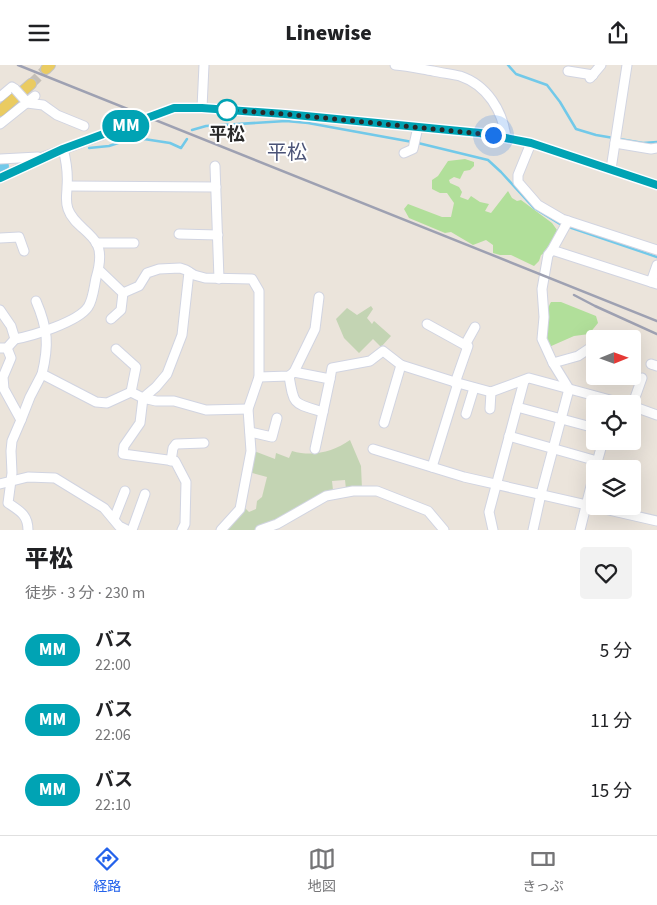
<!DOCTYPE html>
<html lang="ja">
<head>
<meta charset="utf-8">
<style>
	:root { --surface:#fff; --page:#f2f2f2; --text:#202124; --muted:#757577; --line:#e0e0e0; --accent:#2563eb }
	body { margin:0; font-family:"Source Sans 3","Noto Sans JP",sans-serif; background:var(--page); color:var(--text); height:100vh; display:flex; flex-direction:column; font-size:19px; white-space:nowrap }
	* { box-sizing:border-box; margin:0 }
	p { font-size:16px; color:var(--muted) }
	.icon { flex:none; width:28px; height:28px; fill:none; stroke:currentColor; stroke-width:2; stroke-linecap:round; stroke-linejoin:round }
	.map { position:relative; height:465px; overflow:hidden }
	.panel { display:flex; flex-direction:column; background:var(--surface); flex:1 }
	.panel>* { flex:none }
	.badge { padding:0 10px; border-radius:16px; font-size:18px; line-height:32px }
	.needle { width:32px; rotate:89deg }
	.buttons { position:absolute; left:586px; top:265px; display:grid; gap:10px }
	.buttons a { display:grid; place-items:center; width:55px; height:55px; border-radius:5px; background:var(--surface); box-shadow:0 5px 20px #0002; font-size:25px }
	.you { position:absolute; width:25px; height:25px; margin:-12px; border:4px solid #fff; border-radius:50%; background:#1a73e8; box-shadow:0 0 0 8px #1a73e833 }
	.map>.badge { position:absolute; translate:-50% -50%; box-shadow:0 0 0 2px #fff }
	.round { display:grid; place-items:center; flex:none; width:52px; height:52px; border-radius:5px; background:var(--page) }
	.head { display:flex; align-items:center; justify-content:space-between; height:85px; padding:0 25px }
	h1 { font-size:24px; font-weight:800; line-height:38px }
	ul { padding:0; list-style:none }
	li { display:flex; align-items:center; gap:15px; height:70px; padding:0 25px }
	li div { flex:1 }
	li b { display:block; font-size:19px }
	li em { font-style:normal }
	li .badge { min-width:55px; font-weight:700; text-align:center }
	header { display:flex; justify-content:space-between; align-items:center; height:65px; padding:0 25px; background:var(--surface); font-size:22px; font-weight:800 }
	.dock { display:flex; justify-content:space-around; align-items:center; height:70px; border-top:1px solid var(--line); background:var(--surface); font-size:14px; color:var(--muted) }
	.dock a { display:grid; justify-items:center; gap:2px }
	.dock .selected { color:var(--accent) }
	.map>svg:first-child { display:block }
	.green { fill:#b1df9a }
	.cemetery { fill:#c3d4b3 }
	.lines { fill:none; stroke-linecap:round; stroke-linejoin:round }
	.stream { stroke:#72c9e9; stroke-width:2.5 }
	.river { stroke:#72c9e9; stroke-width:14 }
	.major-tunnel { stroke:#c4bfb7; stroke-width:10; stroke-dasharray:10 5; stroke-linecap:butt }
	.minor-casing { stroke:#d1d4e1; stroke-width:11 }
	.major-casing { stroke:#c3c3c3; stroke-width:12 }
	.minor { stroke:#fff; stroke-width:9 }
	.major { stroke:#eacb61; stroke-width:10 }
	.rail { stroke:#9ea1b2; stroke-width:2.5 }
	.minor-bridge-casing { stroke:#d1d4e1; stroke-width:11; stroke-linecap:butt }
	.minor-bridge { stroke:#fff; stroke-width:9 }
	.line-casing { stroke:#fff; stroke-width:11 }
	.line { stroke:#00a3b4; stroke-width:8 }
	.walk { stroke:#292929; stroke-width:5; stroke-dasharray:0 9 }
	.stop-dot { fill:#fff; stroke:#00a3b4; stroke-width:2.5 }
	.labels { text-anchor:middle; dominant-baseline:central; stroke-width:4; stroke-linejoin:round; paint-order:stroke }
	.stop-label { font-size:18px; font-weight:bold; fill:#292929; stroke:#fff }
	.quarter-label { font-size:20px; fill:#4b5377; stroke:#fff }
</style>
</head>
<body>
<header><svg class="icon" aria-label="menu" viewBox="0 0 24 24"><path d="M4 6h16M4 12h16M4 18h16"/></svg>Linewise<svg class="icon" aria-label="share" viewBox="0 0 24 24"><path d="M12 15V3M7 8l5-5 5 5M5 13v7h14v-7"/></svg></header>
<div class="map">
<svg width="657" height="465" viewBox="0 0 657 465">
	<rect width="100%" height="100%" fill="#ebe4db"/>
	<!-- green -->
	<g class="green">
		<path d="M465 94 474 97V101L470 105 464 106 460 114 454 112 449 115 450 118 459 122 462 127 460 132 468 135 471 131 480 137 489 139 485 146 491 148 508 126 512 133 517 136 521 135 552 158 557 165 547 187 541 190 539 196 534 201 511 190H500L493 188V180L486 175 473 180 451 167 445 168 409 153 404 144 408 139 442 152H451L454 138 447 128H440L432 124V115L438 111 448 96Z"/>
		<path d="M551 237H561L596 251 598 258 589 269 574 271 549 282C545 271 544 248 551 237Z"/>
	</g>
	<!-- cemetery -->
	<g class="cemetery">
		<path d="M371 241 373 244 367 253 372 259 374 256 391 271 381 282 373 274 359 288 344 273 336 254 347 243 357 250Z"/>
		<path d="M350 375 361 401 362 424H346L345 415 332 416 333 425 275 457 254 465H224L245 443 249 447 256 444 257 436 262 432 267 412 249 407 254 386 275 394 276 388 289 393 292 386C313 392 333 387 350 375Z"/>
	</g>
	<g class="lines">
		<!-- stream -->
		<g class="stream">
			<path d="M508 0 516 9 547 20 560 37 576 64 596 70 643 78 657 77"/>
			<path d="M192 65 206 61 286 56 308 58 418 78 488 95 501 107 534 143 560 159 657 192"/>
			<path d="M89 83 109 81 121 77 144 74 170 78 181 83 187 74"/>
		</g>
		<!-- river -->
		<path class="river" d="M0 101H2"/>
		<!-- major-tunnel -->
		<path class="major-tunnel" d="M31 19 46 4"/>
		<!-- minor casing -->
		<g class="minor-casing">
			<g id="minor">
				<path d="M395 0C408 1 421 4 433 6 442 8 452 9 460 11 487 20 503 46 506 73"/>
				<path d="M568 6 593 10"/>
				<path d="M590 13 601 0"/>
				<path d="M0 32 12 22 15 24"/>
				<path d="M24 34 27 38 43 40 57 50 84 61"/>
				<path d="M202 43 204 0"/>
				<path d="M0 59 35 31"/>
				<path d="M531 78 518 110V117L538 140 562 154 657 185"/>
				<path d="M615 78 651 84 657 83"/>
				<path d="M404 88 413 84 418 62"/>
				<path d="M0 94 38 92"/>
				<path d="M215 101 219 214"/>
				<path d="M611 104 627 0"/>
				<path d="M0 113 43 92 174 43H202L285 49 480 68 531 78 657 120"/>
				<path d="M68 121 216 122"/>
				<path d="M568 156 552 185 657 219"/>
				<path d="M179 169 218 170"/>
				<path d="M0 173 19 172 24 186"/>
				<path d="M96 178H134"/>
				<path d="M99 205 123 228 139 221 147 208 159 204 180 203 186 205 194 210 205 213 252 214 259 226V312L248 344 251 386 240 444 221 465"/>
				<path d="M651 217 657 200"/>
				<path d="M36 236C48 264 49 280 42 309L96 337 107 338 131 327 143 333 156 322 167 309 182 270 189 207"/>
				<path d="M0 245 11 261 15 274 7 283H0"/>
				<path d="M111 254 121 245 123 228"/>
				<path d="M427 259 465 280"/>
				<path d="M15 274C32 271 78 257 88 242 93 235 94 222 96 213 99 203 102 189 97 179 90 166 73 159 68 144 65 136 67 130 67 122 68 110 66 95 63 84"/>
				<path d="M7 283 11 293 3 312 4 324 21 355 12 376 11 386 12 408 8 438C20 446 28 450 28 465"/>
				<path d="M116 284 136 302 131 327"/>
				<path d="M553 298 578 291 593 281 595 282"/>
				<path d="M651 299 657 301"/>
				<path d="M294 307 315 264 319 232"/>
				<path d="M289 311C294 341 293 338 323 347L315 384"/>
				<path d="M259 312 289 311 294 307 330 314 332 303 370 296 383 286 401 300 458 318 491 327 529 313 625 339"/>
				<path d="M642 313 632 341 657 350"/>
				<path d="M455 318 468 281 465 280 475 262"/>
				<path d="M517 342 595 363"/>
				<path d="M490 344 491 327"/>
				<path d="M323 347 330 314"/>
				<path d="M466 349 474 323"/>
				<path d="M21 355 30 332 42 309"/>
				<path d="M384 358 401 300"/>
				<path d="M250 367 272 372 277 353"/>
				<path d="M509 371 597 396"/>
				<path d="M373 384 464 412 657 456"/>
				<path d="M171 396 173 383 176 379 204 378"/>
				<path d="M596 401 603 376"/>
				<path d="M432 402 458 318"/>
				<path d="M0 419 28 412 55 413 104 443 119 461 127 465"/>
				<path d="M114 454 125 426"/>
				<path d="M132 465 145 429"/>
				<path d="M182 465 185 459 186 417 175 396 123 389 124 381 140 358 143 333 156 336H174L206 345 248 344"/>
				<path d="M260 465 277 459 326 431 353 426H377L428 446 444 465"/>
				<path d="M493 465 489 447 524 316"/>
				<path d="M533 465 541 429 569 324 553 298 542 274 544 252 542 224 548 190 552 185"/>
				<path d="M580 465 595 405"/>
			</g>
		</g>
		<!-- major casing -->
		<g class="major-casing">
			<g id="major">
				<path d="M46 4 50 0"/>
				<path d="M0 46 31 19"/>
			</g>
		</g>
		<!-- minor -->
		<use href="#minor" class="minor"/>
		<!-- major -->
		<use href="#major" class="major"/>
		<!-- rail -->
		<g class="rail">
			<path d="M18 0 657 256"/>
			<path d="M574 230 595 241 657 269"/>
		</g>
		<!-- minor-bridge casing -->
		<g class="minor-bridge-casing">
			<path id="minor-bridge" d="M15 24 24 34"/>
		</g>
		<!-- minor-bridge -->
		<use href="#minor-bridge" class="minor-bridge"/>
	</g>
	<g class="lines">
		<!-- line casing -->
		<g class="line-casing">
			<path id="line" d="M0 113 63 84 174 43H202L285 49 480 68 531 78 657 120"/>
		</g>
		<!-- line -->
		<use href="#line" class="line"/>
		<!-- walk -->
		<path class="walk" d="M227 45 285 49 493 70"/>
	</g>
	<!-- markers -->
	<circle class="stop-dot" cx="227" cy="45" r="10"/>
	<g class="labels">
		<!-- stop labels -->
		<g class="stop-label">
			<text x="227" y="69">平松</text>
		</g>
		<!-- quarter labels -->
		<g class="quarter-label">
			<text x="287" y="88">平松</text>
		</g>
	</g>
</svg>
<div class="buttons">
<a><svg class="needle" viewBox="-14 -14 28 28"><path d="M0-13l5 13h-10z" fill="#e53935"/><path d="M0 13l5-13h-10z" fill="#757577"/></svg></a>
<a><svg class="icon" aria-label="locate" viewBox="0 0 24 24"><circle cx="12" cy="12" r="6"/><path d="M12 2v4M12 18v4M2 12h4M18 12h4"/></svg></a>
<a><svg class="icon" aria-label="layers" viewBox="0 0 24 24"><path d="M12 4l9 5-9 5-9-5zM3 14l9 5 9-5"/></svg></a>
</div>
<div class="you" style="left:493px;top:70px"></div>
<b class="badge" style="left:126px;top:61px;background:#00a3b4;color:#fff">MM</b>
</div>
<section class="panel">
<div class="head"><div><h1>平松</h1><p>徒歩 · 3 分 · 230 m</p></div><a class="round"><svg class="icon" aria-label="heart" viewBox="0 0 24 24"><path d="M12 20l-8-8c-3-5 5-10 8-4 3-6 11-1 8 4z"/></svg></a></div>
<ul>
<li><span class="badge" style="background:#00a3b4;color:#fff">MM</span><div><b>バス</b><p>22:00</p></div><em>5 分</em></li>
<li><span class="badge" style="background:#00a3b4;color:#fff">MM</span><div><b>バス</b><p>22:06</p></div><em>11 分</em></li>
<li><span class="badge" style="background:#00a3b4;color:#fff">MM</span><div><b>バス</b><p>22:10</p></div><em>15 分</em></li>
</ul>
</section>
<nav class="dock">
<a class="selected"><svg class="icon" aria-label="directions" viewBox="0 0 24 24"><path d="M12 3l9 9-9 9-9-9zM9 14v-3h6M13 9l2 2-2 2"/></svg>経路</a>
<a><svg class="icon" aria-label="map" viewBox="0 0 24 24"><path d="M3 6l6-2 6 2 6-2v14l-6 2-6-2-6 2zM9 4v14M15 6v14"/></svg>地図</a>
<a><svg class="icon" aria-label="tickets" viewBox="0 0 24 24"><path d="M3 7h18v10H3zM15 7v10"/></svg>きっぷ</a>
</nav>
</body>
</html>
